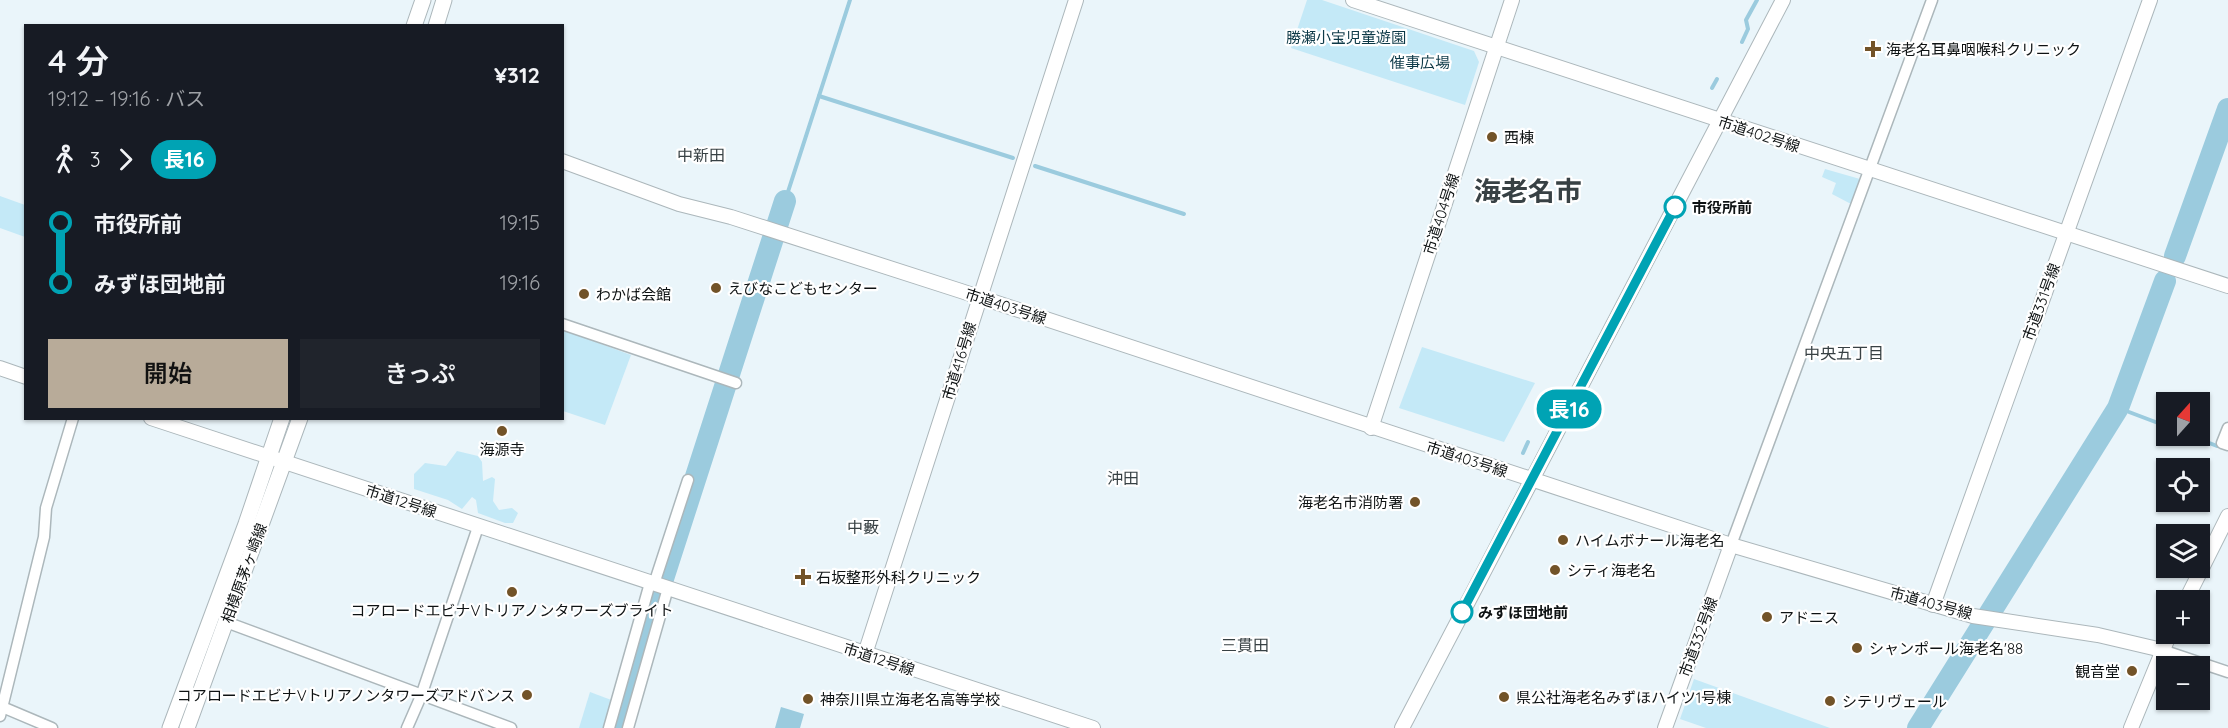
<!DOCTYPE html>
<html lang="ja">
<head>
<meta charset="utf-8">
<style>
	:root { --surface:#171b24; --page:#20242c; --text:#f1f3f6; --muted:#9ea1a6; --accent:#b8ab99 }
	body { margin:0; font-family:Quicksand,"Noto Sans JP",sans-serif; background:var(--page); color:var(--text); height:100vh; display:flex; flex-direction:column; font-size:22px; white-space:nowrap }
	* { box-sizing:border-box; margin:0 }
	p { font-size:20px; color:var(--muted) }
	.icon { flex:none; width:33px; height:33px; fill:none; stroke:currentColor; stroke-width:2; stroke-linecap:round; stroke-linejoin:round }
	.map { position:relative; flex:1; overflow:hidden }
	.panel { position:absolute; left:24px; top:24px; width:540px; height:396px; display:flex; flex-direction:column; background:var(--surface); border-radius:0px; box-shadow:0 2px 4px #0004 }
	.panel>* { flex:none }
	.badge { padding:0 12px; border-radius:20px; font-size:21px; line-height:39px }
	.needle { width:39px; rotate:21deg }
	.buttons { position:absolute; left:2156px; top:392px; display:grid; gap:12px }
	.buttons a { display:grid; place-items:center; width:54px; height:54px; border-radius:0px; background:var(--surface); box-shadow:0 2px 4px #0004; font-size:30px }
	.map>.badge { position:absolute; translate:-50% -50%; box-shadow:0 0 0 3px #fff }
	.legs { display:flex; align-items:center; gap:9px; height:66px; padding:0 24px; font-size:20px }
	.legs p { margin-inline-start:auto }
	.headline { display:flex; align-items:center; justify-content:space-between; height:102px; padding:0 24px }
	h1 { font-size:33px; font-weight:600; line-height:45px }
	.primary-button { display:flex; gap:12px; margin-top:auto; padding:12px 24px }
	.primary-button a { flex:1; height:69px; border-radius:0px; background:var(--accent); color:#111; font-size:24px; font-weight:600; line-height:69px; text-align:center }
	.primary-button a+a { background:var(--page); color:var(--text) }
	ul { padding:0 24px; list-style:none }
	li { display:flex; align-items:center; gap:21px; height:60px; font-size:22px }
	li i { display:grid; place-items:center; width:9px; height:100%; margin:0 8px; background:currentColor }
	li i::after { content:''; width:15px; height:15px; margin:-8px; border:4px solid; border-radius:50%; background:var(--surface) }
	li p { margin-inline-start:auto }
	li:first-child i { background:linear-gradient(#0000 50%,currentColor 0) }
	li:last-child i { background:linear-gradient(currentColor 50%,#0000 0) }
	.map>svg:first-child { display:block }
	.green { fill:#c4e9f7 }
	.water { fill:#9bcbde }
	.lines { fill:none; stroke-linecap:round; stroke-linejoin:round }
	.stream { stroke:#9bcbde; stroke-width:4 }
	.river { stroke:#9bcbde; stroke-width:22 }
	.street-casing { stroke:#acb7bb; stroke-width:13 }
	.secondary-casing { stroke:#acb7bb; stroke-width:16 }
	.primary-casing { stroke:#acb7bb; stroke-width:17 }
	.street { stroke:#fff; stroke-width:10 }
	.secondary { stroke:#fff; stroke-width:14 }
	.primary { stroke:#fff; stroke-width:15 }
	.line-1-casing { stroke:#fff; stroke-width:14 }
	.line-1 { stroke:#00a3b4; stroke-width:9 }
	.poi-dot { fill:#725328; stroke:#fff; stroke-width:2 }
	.stop-1-dot { fill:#fff; stroke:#00a3b4; stroke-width:3 }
	.labels { text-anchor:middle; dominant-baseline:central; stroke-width:4.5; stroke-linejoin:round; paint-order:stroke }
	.park-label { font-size:15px; fill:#0d3947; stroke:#fff }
	.poi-label { font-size:15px; fill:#0e1213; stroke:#fff; text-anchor:start }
	.street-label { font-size:15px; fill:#0e1213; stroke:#fff }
	.stop-label { font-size:15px; font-weight:bold; fill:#0e1213; stroke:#fff; text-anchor:start }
	.neighbourhood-label { font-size:16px; fill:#384144; stroke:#fff }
	.town-label { font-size:27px; font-weight:bold; fill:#384144; stroke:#fff }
</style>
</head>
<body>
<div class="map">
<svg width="2228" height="728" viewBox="0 0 2228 728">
	<rect width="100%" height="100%" fill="#eaf5fa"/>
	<!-- green -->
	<g class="green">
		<path d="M1307 0H1322L1474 51 1479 62 1465 105 1291 48Z"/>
		<path d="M1825 169 1860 179 1851 204 1832 194 1836 183 1822 177Z"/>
		<path d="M0 196 25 205V237L0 228Z"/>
		<path d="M563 330 631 355 605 425 563 411Z"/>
		<path d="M1422 347 1535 383 1504 442 1399 408Z"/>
		<path d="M457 451 478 456 482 462 483 481 492 477 495 479 493 501 499 510 512 508 518 513 513 523H505L478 513 476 500 472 497 462 509 448 500 414 489V474L425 463 446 466Z"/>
		<path d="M1694 679 1830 728H1706L1680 719Z"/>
		<path d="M590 692 614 701 606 728H579Z"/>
	</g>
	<!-- water -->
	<path class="water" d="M781 707 804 714 800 728H775Z"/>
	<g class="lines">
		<!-- stream -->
		<g class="stream">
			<path d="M1742 42 1748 29 1746 20 1757 0"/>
			<path d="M1712 88 1717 79"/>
			<path d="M819 96 1013 158"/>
			<path d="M1035 166 1184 214"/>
			<path d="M785 201 850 0"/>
			<path d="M2129 412 2166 426"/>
			<path d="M2189 435 2217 446"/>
			<path d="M1523 453 1528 442"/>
		</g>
		<!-- river -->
		<g class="river">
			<path d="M2175 256 2228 109"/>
			<path d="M619 728 649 622 785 201"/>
			<path d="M1918 728 2118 408 2165 281"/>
		</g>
		<!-- street casing -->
		<g class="street-casing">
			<g id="street">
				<path d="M562 324 736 383"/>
				<path d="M2228 428 2222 443 2228 445"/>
				<path d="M1731 545 1932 0"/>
				<path d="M654 584 688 480"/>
				<path d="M226 622 511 728"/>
				<path d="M2162 650 2228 672"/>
				<path d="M0 706 52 728"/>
				<path d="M0 716 44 537 46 508 73 418"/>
				<path d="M407 728 421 696 478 527"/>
				<path d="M609 728 650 583"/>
				<path d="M628 728 668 588"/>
			</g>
		</g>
		<!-- secondary casing -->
		<g class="secondary-casing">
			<g id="secondary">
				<path d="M1353 0 2228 286"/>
				<path d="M562 161 679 204 731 217 961 291 1731 545 1973 616 2098 635 2162 650"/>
				<path d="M0 368 26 377"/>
				<path d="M151 418 1093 728"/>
				<path d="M1371 428 1512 0"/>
				<path d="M2186 600 2228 516"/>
				<path d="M1933 605 2150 0"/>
				<path d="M865 654 1076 0"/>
				<path d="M1402 728 1783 0"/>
				<path d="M1665 728 1731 545"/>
				<path d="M2131 728 2170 633"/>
			</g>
		</g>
		<!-- primary casing -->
		<g class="primary-casing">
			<g id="primary">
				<path d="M414 26 423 0"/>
				<path d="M436 26 444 0"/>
				<path d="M170 728 246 524 282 418"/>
				<path d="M187 728 300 418"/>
			</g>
		</g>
		<!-- street -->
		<use href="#street" class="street"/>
		<!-- secondary -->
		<use href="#secondary" class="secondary"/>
		<!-- primary -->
		<use href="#primary" class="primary"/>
	</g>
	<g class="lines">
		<!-- line-1 casing -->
		<g class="line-1-casing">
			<path id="line-1" d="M1462 612 1675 207"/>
		</g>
		<!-- line-1 -->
		<use href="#line-1" class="line-1"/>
	</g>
	<!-- markers -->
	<g class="poi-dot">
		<path d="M1870 40h6v6h6v6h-6v6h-6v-6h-6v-6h6z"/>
		<circle cx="1492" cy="137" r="6"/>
		<circle cx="716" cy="288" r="6"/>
		<circle cx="584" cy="294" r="6"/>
		<circle cx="502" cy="431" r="6"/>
		<circle cx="1415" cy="502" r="6"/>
		<circle cx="1563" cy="540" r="6"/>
		<circle cx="1555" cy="570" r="6"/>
		<path d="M800 568h6v6h6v6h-6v6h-6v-6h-6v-6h6z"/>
		<circle cx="512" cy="592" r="6"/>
		<circle cx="1767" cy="617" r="6"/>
		<circle cx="1857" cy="648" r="6"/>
		<circle cx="2132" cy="671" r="6"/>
		<circle cx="527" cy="695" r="6"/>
		<circle cx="1504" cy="697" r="6"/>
		<circle cx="808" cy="699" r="6"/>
		<circle cx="1830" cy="701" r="6"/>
	</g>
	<g class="stop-1-dot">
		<circle cx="1675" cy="207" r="10"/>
		<circle cx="1462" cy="612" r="10"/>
	</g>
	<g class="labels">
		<!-- park labels -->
		<g class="park-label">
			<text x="1346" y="37">勝瀬小宝児童遊園</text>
			<text x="1420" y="62">催事広場</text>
		</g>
		<!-- poi labels -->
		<g class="poi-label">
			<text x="1886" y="49">海老名耳鼻咽喉科クリニック</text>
			<text x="1504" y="137">西棟</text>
			<text x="728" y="288">えびなこどもセンター</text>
			<text x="596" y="294">わかば会館</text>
			<text x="502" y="449" text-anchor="middle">海源寺</text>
			<text x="1403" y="502" text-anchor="end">海老名市消防署</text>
			<text x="1575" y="540">ハイムボナール海老名</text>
			<text x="1567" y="570">シティ海老名</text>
			<text x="816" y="577">石坂整形外科クリニック</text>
			<text x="512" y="610" text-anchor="middle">コアロードエビナVトリアノンタワーズブライト</text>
			<text x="1779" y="617">アドニス</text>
			<text x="1869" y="648">シャンポール海老名'88</text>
			<text x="2120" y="671" text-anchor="end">観音堂</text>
			<text x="515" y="695" text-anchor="end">コアロードエビナVトリアノンタワーズアドバンス</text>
			<text x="1516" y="697">県公社海老名みずほハイツ1号棟</text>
			<text x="820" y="699">神奈川県立海老名高等学校</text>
			<text x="1842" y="701">シテリヴェール</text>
		</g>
		<!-- street labels -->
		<g class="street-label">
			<text transform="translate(1759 134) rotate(18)">市道402号線</text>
			<text transform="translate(1441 214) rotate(-72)">市道404号線</text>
			<text transform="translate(2041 302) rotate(-70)">市道331号線</text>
			<text transform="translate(1006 306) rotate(18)">市道403号線</text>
			<text transform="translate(959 361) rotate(-73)">市道416号線</text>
			<text transform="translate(1467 459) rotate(18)">市道403号線</text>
			<text transform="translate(401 501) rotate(18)">市道12号線</text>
			<text transform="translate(244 573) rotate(-70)">相模原茅ヶ崎線</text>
			<text transform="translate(1931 603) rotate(15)">市道403号線</text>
			<text transform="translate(1698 637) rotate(-70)">市道332号線</text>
			<text transform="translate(879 659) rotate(18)">市道12号線</text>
		</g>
		<!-- stop labels -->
		<g class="stop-label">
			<text x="1692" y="207">市役所前</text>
			<text x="1478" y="612">みずほ団地前</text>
		</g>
		<!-- neighbourhood labels -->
		<g class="neighbourhood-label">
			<text x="701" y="155">中新田</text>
			<text x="1844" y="353">中央五丁目</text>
			<text x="1123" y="478">沖田</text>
			<text x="863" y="527">中藪</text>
			<text x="1245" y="645">三貫田</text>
		</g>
		<!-- town labels -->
		<g class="town-label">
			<text x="1528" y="191">海老名市</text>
		</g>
	</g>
</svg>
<div class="buttons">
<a><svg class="needle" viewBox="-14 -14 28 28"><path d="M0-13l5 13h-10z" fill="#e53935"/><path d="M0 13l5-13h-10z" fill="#9ea1a6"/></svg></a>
<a><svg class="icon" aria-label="locate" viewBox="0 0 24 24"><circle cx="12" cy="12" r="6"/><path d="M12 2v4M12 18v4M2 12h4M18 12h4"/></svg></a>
<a><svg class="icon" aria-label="layers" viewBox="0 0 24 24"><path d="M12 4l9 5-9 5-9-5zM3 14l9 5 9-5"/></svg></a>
<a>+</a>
<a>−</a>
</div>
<b class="badge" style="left:1569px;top:409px;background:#00a3b4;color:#fff">長16</b>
<section class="panel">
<div class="headline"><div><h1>4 分</h1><p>19:12 – 19:16 · バス</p></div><b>¥312</b></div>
<div class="legs"><svg class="icon" aria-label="walk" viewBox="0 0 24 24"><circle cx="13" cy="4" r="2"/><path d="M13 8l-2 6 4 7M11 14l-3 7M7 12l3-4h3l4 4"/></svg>3<svg class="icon" aria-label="forward" viewBox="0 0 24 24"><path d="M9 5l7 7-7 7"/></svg><b class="badge" style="background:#00a3b4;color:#fff">長16</b></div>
<ul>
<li><i style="color:#00a3b4"></i><b>市役所前</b><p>19:15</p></li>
<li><i style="color:#00a3b4"></i><b>みずほ団地前</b><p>19:16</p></li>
</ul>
<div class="primary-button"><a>開始</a><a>きっぷ</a></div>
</section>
</div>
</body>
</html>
